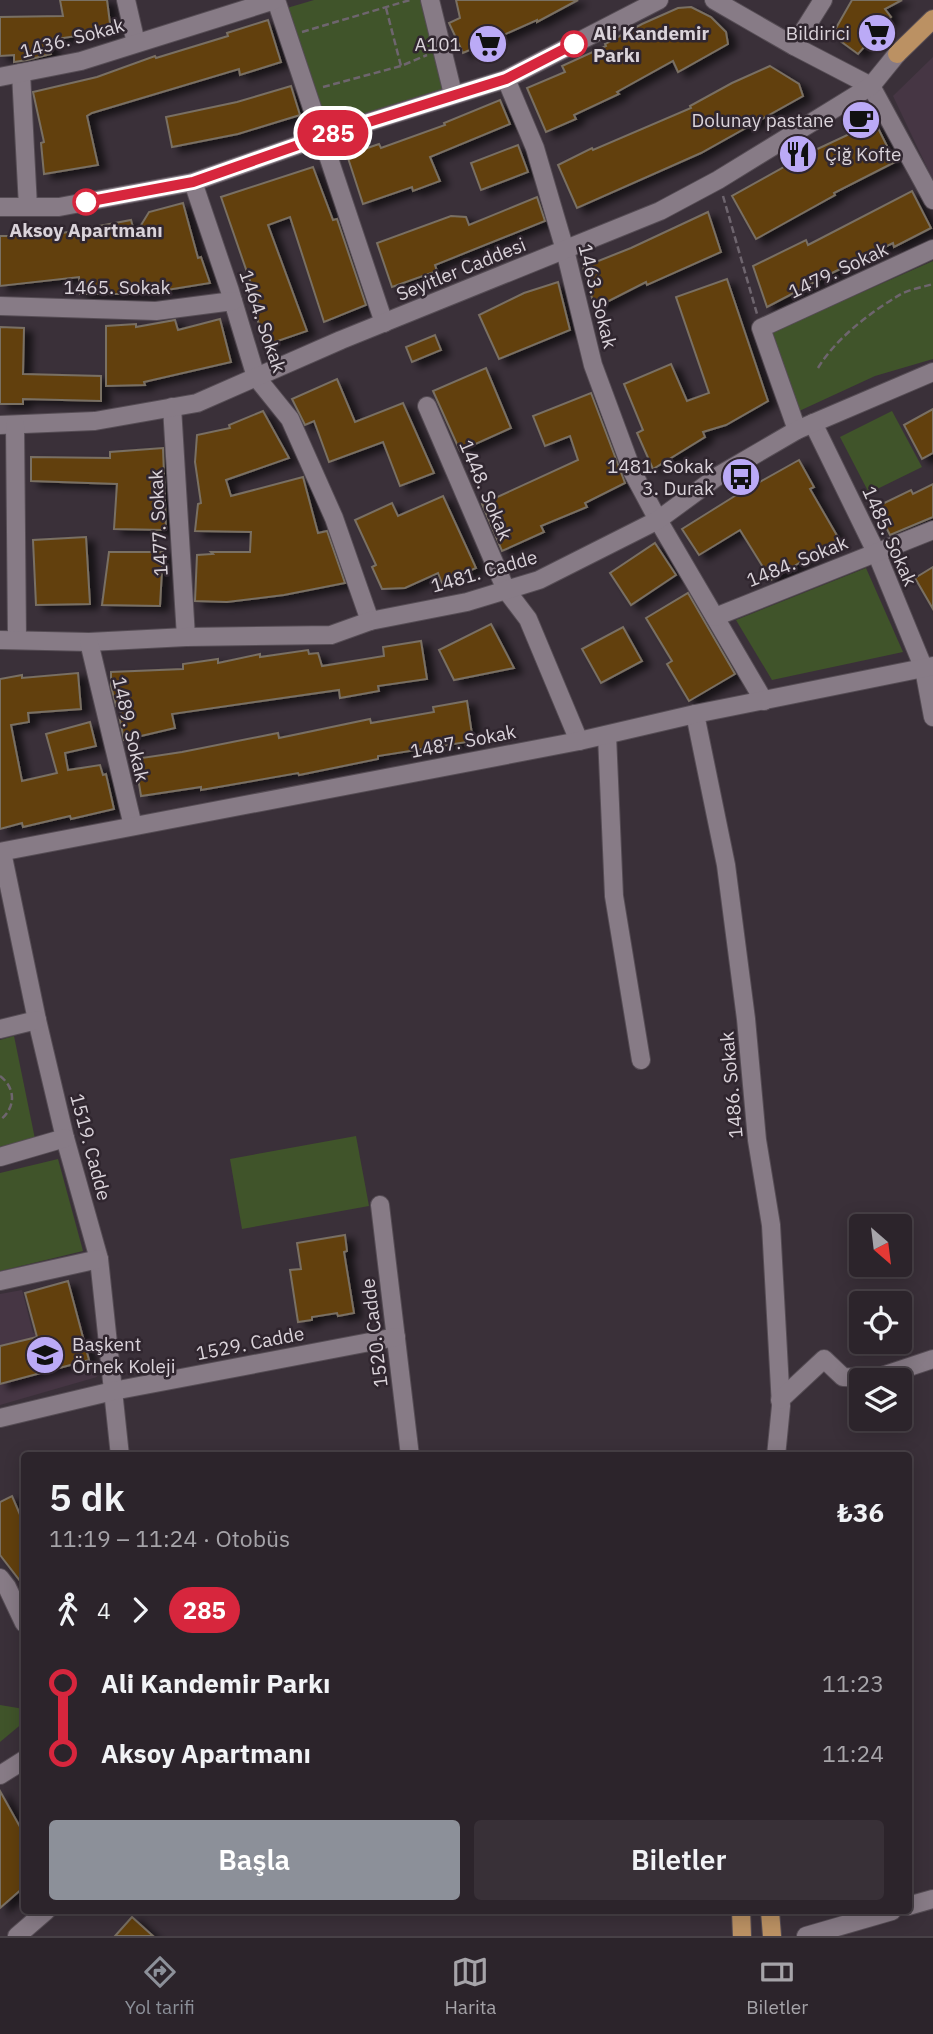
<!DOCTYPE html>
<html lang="tr">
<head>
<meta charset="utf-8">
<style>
	:root { --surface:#2c242b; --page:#383037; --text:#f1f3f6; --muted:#a6a4a9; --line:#484147; --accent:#8c9099 }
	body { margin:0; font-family:"IBM Plex Sans",sans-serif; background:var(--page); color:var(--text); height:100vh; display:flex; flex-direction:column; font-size:26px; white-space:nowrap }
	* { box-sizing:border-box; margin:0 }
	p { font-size:23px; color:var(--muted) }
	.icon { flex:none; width:38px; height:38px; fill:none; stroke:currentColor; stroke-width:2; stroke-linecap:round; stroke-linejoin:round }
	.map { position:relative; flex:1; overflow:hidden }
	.side { position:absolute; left:21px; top:1452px; width:891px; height:462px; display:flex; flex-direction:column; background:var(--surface); border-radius:7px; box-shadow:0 4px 18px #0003,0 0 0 2px var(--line) }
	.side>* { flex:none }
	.badge { padding:0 14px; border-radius:23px; font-size:24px; line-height:46px }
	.needle { width:46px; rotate:152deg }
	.fabs { position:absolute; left:849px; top:1214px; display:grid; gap:14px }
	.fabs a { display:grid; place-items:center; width:63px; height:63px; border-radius:7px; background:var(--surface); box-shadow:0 4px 18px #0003,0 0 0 2px var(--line); font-size:35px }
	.map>.badge { position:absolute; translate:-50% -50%; box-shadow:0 0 0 4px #fff }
	.legs { display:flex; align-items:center; gap:10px; height:77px; padding:0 28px; font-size:23px }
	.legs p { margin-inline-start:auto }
	.overview { display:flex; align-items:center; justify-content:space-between; height:119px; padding:0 28px }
	h1 { font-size:38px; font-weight:600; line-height:52px }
	.button { display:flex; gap:14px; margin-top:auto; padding:14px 28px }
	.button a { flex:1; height:80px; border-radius:7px; background:var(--accent); color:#fff; font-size:28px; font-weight:600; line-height:80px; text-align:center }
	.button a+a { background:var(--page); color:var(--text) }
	ul { padding:0 28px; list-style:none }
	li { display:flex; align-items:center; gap:24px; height:70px; font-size:26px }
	li i { display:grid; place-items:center; width:10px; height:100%; margin:0 9px; background:currentColor }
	li i::after { content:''; width:18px; height:18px; margin:-9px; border:5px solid; border-radius:50%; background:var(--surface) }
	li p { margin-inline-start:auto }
	li:first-child i { background:linear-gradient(#0000 50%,currentColor 0) }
	li:last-child i { background:linear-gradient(currentColor 50%,#0000 0) }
	.dock { display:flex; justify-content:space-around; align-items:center; height:98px; border-top:2px solid var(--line); background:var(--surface); font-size:19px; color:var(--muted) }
	.dock a { display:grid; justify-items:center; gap:4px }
	.dock .on { color:var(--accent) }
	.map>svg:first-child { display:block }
	.built { fill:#463644 }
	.green { fill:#40542a }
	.building { fill:#62400d; stroke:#796f63; stroke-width:2; filter:url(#shadow) }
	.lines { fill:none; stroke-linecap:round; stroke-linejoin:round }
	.minor-casing { stroke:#554c54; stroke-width:20 }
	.major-casing { stroke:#554c54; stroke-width:20 }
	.path { stroke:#6e656e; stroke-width:2.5; stroke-dasharray:7 3.5; stroke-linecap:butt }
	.minor { stroke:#877b86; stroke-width:18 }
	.major { stroke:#bb9163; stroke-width:18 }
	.line-1-casing { stroke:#fff; stroke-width:16 }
	.line-1 { stroke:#d7263d; stroke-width:10 }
	.stop-1-dot { fill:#fff; stroke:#d7263d; stroke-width:3.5 }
	.labels { text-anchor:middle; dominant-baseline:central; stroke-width:5; stroke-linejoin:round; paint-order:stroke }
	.stop-label { font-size:19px; font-weight:bold; fill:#dad3da; stroke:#30262f; text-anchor:start }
	.poi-label { font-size:19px; fill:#dad3da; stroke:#30262f; text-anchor:end }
	.street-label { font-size:19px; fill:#dad3da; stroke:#30262f }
</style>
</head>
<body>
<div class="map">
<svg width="933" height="1936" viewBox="0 0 933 1936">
	<defs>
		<filter id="shadow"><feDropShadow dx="8" dy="4.5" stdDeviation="3.5" flood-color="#0009"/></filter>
	</defs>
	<rect width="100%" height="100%" fill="#3a3039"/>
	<!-- built -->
	<g class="built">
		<path d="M933 57V180L893 96Z"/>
		<path d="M22 1290 33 1333 82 1322 97 1377 0 1405V1294Z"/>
	</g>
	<!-- green -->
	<g class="green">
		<path d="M314 0H421L444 96 327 133 287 8Z"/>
		<path d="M933 261V359L875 376 797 412 772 332Z"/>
		<path d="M892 411 922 467 869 493 840 437Z"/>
		<path d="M866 568 903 652 772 680 736 620Z"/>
		<path d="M14 1036 35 1139 0 1148V1040Z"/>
		<path d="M356 1136 369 1206 242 1229 230 1159Z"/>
		<path d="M58 1159 83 1251 0 1271V1173Z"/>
		<path d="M0 1705 24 1709V1722L0 1742Z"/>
	</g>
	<!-- building -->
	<g class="building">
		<path d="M60 0H107L111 31 49 40 51 54 27 60 14 62V55L0 56V17L63 16Z"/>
		<path d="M456 0H578L537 22V20L463 53 449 23 460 18Z"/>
		<path d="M852 0H902L885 9 891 17 858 54 832 35Z"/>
		<path d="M691 7 711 17 726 32 728 44 678 72 673 61 617 92 619 94 574 115 576 119 546 132 527 88 565 72 562 66 606 46 605 44 642 24 678 8Z"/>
		<path d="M268 20 281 62 240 75 239 69 92 113 87 116 98 165 44 174 41 143 44 142 33 92 97 77 155 56 156 58 228 36 227 33Z"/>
		<path d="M770 66 799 84 803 96 701 153 577 208 558 165 592 148 593 150 691 108 690 106 732 83Z"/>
		<path d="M291 86 300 115 238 134 172 147 166 117 237 102Z"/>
		<path d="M500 100 510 124 430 157 440 181 413 191 412 187 363 204 347 155 379 144 381 148 445 125 444 123Z"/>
		<path d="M875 122 895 162 834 193 835 195 756 239 732 196 811 152Z"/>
		<path d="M518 145 528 172 481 190 471 163Z"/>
		<path d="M313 167 333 220 337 219 366 305 324 322 290 217 268 225 307 331 266 345 253 306 258 304 221 197Z"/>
		<path d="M912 191 931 228 894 247 893 243 832 273 767 307 753 266 806 240 808 245Z"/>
		<path d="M537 197 545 221 435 265 437 271 392 287 377 243 451 216 466 217 469 225Z"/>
		<path d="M183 203 198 258 201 257 210 283 142 294H80L79 277 0 286V236H22V233L57 230V234L131 220 135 235 149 212Z"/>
		<path d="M708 212 721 252 647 285 646 282 595 308 583 267 631 248Z"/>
		<path d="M727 279 768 401 726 425 703 432 705 437 653 469 637 433 643 430 624 384 671 364 687 401 709 393 676 297Z"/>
		<path d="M558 282 570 330 499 359 479 315 524 293Z"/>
		<path d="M220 319 231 362 144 382 145 385 106 386V326L136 324V327L175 320 178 330Z"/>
		<path d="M0 327 24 328 23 374 101 376V401L23 399V404H0Z"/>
		<path d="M435 335 441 350 412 362 406 347Z"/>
		<path d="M486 368 511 428 460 451 433 391Z"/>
		<path d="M337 379 355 422 403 403 434 473 400 486 383 442 329 462 314 421 305 425 292 399Z"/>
		<path d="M591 393 625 483 585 503 587 507 541 526 544 532 502 551 482 504 578 460 570 436 545 446 533 416Z"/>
		<path d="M933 409V453L922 459 904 425Z"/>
		<path d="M263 411 289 458 226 480 231 496 303 477 318 533 327 531 345 583 284 595 227 602 195 601 197 555 213 554 211 552H250L251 532 195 531 198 504 201 503 195 462 197 435 230 428 229 425Z"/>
		<path d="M163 448 166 530 114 529 117 484 31 481V457L110 458V452Z"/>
		<path d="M799 460 814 487 810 489 839 539 771 580 740 530 699 555 682 529 738 494Z"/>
		<path d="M933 484V517L890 535 876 507 911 490 913 494Z"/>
		<path d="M443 496 476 568 442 583 438 573 405 588 382 589 372 567 376 565 355 520 392 503 398 516Z"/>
		<path d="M86 537 90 604 36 605 33 540Z"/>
		<path d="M655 543 676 575 631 605 610 573Z"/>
		<path d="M109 552H163L160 606 102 605Z"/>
		<path d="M933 567V609L915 578Z"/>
		<path d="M688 593 735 674 689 701 667 664 672 661 646 618Z"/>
		<path d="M491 624 514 668 454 680 439 650Z"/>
		<path d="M623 627 642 661 601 683 582 649Z"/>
		<path d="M421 641 427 679 378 686 379 691 340 698 339 690 172 714 175 728 124 740 119 715 121 714 119 705 116 706 111 686V672L183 669V664L218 659V663L260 654V657L308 650 309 654 318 653 322 666 384 656 383 647Z"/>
		<path d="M78 673 81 709 28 713 29 722 11 725 22 781 57 773 46 734 90 722 96 746 65 753 68 770 100 765 103 775 106 774 114 809 71 819 70 816 23 827 22 823 0 829V679L22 675V678Z"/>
		<path d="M467 701 473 741 378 756V759L299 775 298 773 201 790V787L141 796 135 759 182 752 278 733 279 738 370 719 371 723 434 712 433 707Z"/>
		<path d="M345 1235 347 1251 344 1252 354 1313 338 1316 337 1313 312 1317V1320L298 1322 290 1270 301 1269 297 1243Z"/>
		<path d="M68 1281 89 1360 0 1384V1346L37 1337 25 1293Z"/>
		<path d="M12 1496 24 1524V1586L0 1555V1502Z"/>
		<path d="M0 1791 24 1834V1887L0 1908Z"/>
		<path d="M132 1917 153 1936H115Z"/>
	</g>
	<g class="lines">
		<!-- minor casing -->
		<g class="minor-casing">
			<g id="minor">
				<path d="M126 0 136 43"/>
				<path d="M276 0 384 323"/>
				<path d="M430 0 453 94"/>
				<path d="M714 0 794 46 871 86 933 200"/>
				<path d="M794 46 823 0"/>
				<path d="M21 73 28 207"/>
				<path d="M0 77 81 61 275 0"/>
				<path d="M506 79 535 148 565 250 593 365 633 473 658 520 764 701"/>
				<path d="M193 182 230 291 256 377 290 419 334 518 370 621"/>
				<path d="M0 207H59L193 182 321 137 506 79 659 0"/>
				<path d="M0 306 156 311 233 301"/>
				<path d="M427 406 506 590 528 619 579 741"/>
				<path d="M172 407 186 637"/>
				<path d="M813 423 876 552 924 669 933 717"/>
				<path d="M0 425 95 421 197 403 341 340 660 211 718 180 871 86 897 54"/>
				<path d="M15 425 17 639"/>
				<path d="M797 430 761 328 933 249"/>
				<path d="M715 617 933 530"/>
				<path d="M0 640 89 642 186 637 331 635 370 621 467 602 539 580 658 520 718 476 797 430 933 372"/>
				<path d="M89 642 133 826"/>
				<path d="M695 714 726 865 746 1019 757 1140 771 1225 781 1406 776 1456"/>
				<path d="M607 735 614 896 641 1060"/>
				<path d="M0 852 579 741 695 714 933 666"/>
				<path d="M2 852 37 1020 65 1138 99 1259 120 1456"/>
				<path d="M0 1029 37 1020"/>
				<path d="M0 1157 65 1138"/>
				<path d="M380 1205 410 1456"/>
				<path d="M0 1281 99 1259"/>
				<path d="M780 1400 824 1359 843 1377 876 1378 933 1359"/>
				<path d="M0 1418 113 1391 396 1337"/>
				<path d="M0 1578 7 1587 24 1623"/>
				<path d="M0 1775 24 1760"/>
				<path d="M908 1906 933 1899"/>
				<path d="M17 1936 46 1911"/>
				<path d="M806 1936 892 1911"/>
			</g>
		</g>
		<!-- major casing -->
		<g class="major-casing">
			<g id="major">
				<path d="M897 54 933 19"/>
				<path d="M741 1911 742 1936"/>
				<path d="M770 1911 772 1936"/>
			</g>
		</g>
		<!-- path -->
		<g class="path">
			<path d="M386 8 401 66"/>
			<path d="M302 32 410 0"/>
			<path d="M323 87 401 66 427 55"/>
			<path d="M723 196 757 314"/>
			<path d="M818 368C836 338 871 312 901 294 911 289 923 287 933 284"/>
			<path d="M0 1076C16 1088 16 1108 0 1120"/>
		</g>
		<!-- minor -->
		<use href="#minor" class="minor"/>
		<!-- major -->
		<use href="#major" class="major"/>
	</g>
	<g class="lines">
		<!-- line-1 casing -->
		<g class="line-1-casing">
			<path id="line-1" d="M86 202 193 182 321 137 506 79 574 44"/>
		</g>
		<!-- line-1 -->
		<use href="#line-1" class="line-1"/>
	</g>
	<!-- icons -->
	<defs>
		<g id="supermarket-disc" transform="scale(2.0125)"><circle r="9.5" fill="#bbaaf6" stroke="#30262f"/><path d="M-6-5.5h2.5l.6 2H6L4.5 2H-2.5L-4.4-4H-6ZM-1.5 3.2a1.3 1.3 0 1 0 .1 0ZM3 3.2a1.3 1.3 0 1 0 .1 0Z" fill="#111"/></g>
		<g id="cafe-disc" transform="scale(2.0125)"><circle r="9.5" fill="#bbaaf6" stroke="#30262f"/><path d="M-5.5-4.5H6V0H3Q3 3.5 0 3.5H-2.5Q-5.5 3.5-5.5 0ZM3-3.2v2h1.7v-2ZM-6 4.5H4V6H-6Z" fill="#111"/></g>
		<g id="restaurant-disc" transform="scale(2.0125)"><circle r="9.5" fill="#bbaaf6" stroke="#30262f"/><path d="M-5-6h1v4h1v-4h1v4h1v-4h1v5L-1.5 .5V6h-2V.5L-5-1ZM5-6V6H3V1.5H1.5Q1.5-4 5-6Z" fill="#111"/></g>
		<g id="bus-disc" transform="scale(2.0125)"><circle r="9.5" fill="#bbaaf6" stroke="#30262f"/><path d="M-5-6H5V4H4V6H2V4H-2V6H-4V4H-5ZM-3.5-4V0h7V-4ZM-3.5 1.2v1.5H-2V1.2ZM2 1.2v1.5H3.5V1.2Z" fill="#111"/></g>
		<g id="school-disc" transform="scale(2.0125)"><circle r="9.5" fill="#bbaaf6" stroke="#30262f"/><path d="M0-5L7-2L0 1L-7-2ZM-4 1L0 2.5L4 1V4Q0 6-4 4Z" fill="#111"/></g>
	</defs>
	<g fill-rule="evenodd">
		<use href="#supermarket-disc" x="877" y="33"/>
		<use href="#supermarket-disc" x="488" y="44"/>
		<use href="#cafe-disc" x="861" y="120"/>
		<use href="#restaurant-disc" x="798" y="154"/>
		<use href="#bus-disc" x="741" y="477"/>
		<use href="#school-disc" x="45" y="1355"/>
	</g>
	<!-- markers -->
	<g class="stop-1-dot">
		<circle cx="574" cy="44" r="12"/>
		<circle cx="86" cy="202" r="12"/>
	</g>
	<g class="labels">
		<!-- stop labels -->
		<g class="stop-label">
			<text x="593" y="33">Ali Kandemir<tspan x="593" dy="22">Parkı</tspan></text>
			<text x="86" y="230" text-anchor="middle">Aksoy Apartmanı</text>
		</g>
		<!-- poi labels -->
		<g class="poi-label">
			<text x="850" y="33">Bildirici</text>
			<text x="461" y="44">A101</text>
			<text x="834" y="120">Dolunay pastane</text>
			<text x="825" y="154" text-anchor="start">Çiğ Kofte</text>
			<text x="714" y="466">1481. Sokak<tspan x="714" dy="22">3. Durak</tspan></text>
			<text x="72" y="1344" text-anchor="start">Başkent<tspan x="72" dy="22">Örnek Koleji</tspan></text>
		</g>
		<!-- street labels -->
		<g class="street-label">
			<text transform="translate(72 38) rotate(-15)">1436. Sokak</text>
			<text transform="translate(461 269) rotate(-22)">Seyitler Caddesi</text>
			<text transform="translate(838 270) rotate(-25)">1479. Sokak</text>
			<text x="117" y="287">1465. Sokak</text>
			<text transform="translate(598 296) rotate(76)">1463. Sokak</text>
			<text transform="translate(263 321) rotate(71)">1464. Sokak</text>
			<text transform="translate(486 490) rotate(67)">1448. Sokak</text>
			<text transform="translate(158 523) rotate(-93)">1477. Sokak</text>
			<text transform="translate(890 536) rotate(66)">1485. Sokak</text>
			<text transform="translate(797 561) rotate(-22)">1484. Sokak</text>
			<text transform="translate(484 571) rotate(-16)">1481. Cadde</text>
			<text transform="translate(131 729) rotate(77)">1489. Sokak</text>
			<text transform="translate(463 741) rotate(-11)">1487. Sokak</text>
			<text transform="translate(731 1085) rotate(-95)">1486. Sokak</text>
			<text transform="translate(91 1147) rotate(75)">1519. Cadde</text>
			<text transform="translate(374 1333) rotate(-97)">1520. Cadde</text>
			<text transform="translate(250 1343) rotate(-11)">1529. Cadde</text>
		</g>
	</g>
</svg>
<div class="fabs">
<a><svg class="needle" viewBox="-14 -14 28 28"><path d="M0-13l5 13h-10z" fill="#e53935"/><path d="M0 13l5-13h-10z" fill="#a6a4a9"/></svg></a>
<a><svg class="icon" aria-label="locate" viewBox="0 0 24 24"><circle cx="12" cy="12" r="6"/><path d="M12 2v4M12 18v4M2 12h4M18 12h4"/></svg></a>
<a><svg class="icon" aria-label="layers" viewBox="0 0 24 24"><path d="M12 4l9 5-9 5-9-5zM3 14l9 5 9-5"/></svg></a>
</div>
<b class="badge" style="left:333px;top:133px;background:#d7263d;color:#fff">285</b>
<section class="side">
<div class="overview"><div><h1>5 dk</h1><p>11:19 – 11:24 · Otobüs</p></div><b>₺36</b></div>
<div class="legs"><svg class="icon" aria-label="walk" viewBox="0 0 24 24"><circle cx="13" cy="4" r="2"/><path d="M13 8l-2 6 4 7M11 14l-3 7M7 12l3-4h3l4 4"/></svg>4<svg class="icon" aria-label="forward" viewBox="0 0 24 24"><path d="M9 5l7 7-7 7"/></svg><b class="badge" style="background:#d7263d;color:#fff">285</b></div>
<ul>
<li><i style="color:#d7263d"></i><b>Ali Kandemir Parkı</b><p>11:23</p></li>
<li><i style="color:#d7263d"></i><b>Aksoy Apartmanı</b><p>11:24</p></li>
</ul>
<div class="button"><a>Başla</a><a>Biletler</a></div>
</section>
</div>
<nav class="dock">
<a class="on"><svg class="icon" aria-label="directions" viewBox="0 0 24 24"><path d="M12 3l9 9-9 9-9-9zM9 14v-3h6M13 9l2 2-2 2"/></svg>Yol tarifi</a>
<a><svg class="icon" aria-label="map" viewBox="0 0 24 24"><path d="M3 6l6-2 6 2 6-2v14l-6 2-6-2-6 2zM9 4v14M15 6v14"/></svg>Harita</a>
<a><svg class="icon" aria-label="tickets" viewBox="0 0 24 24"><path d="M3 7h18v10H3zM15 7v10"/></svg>Biletler</a>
</nav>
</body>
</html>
